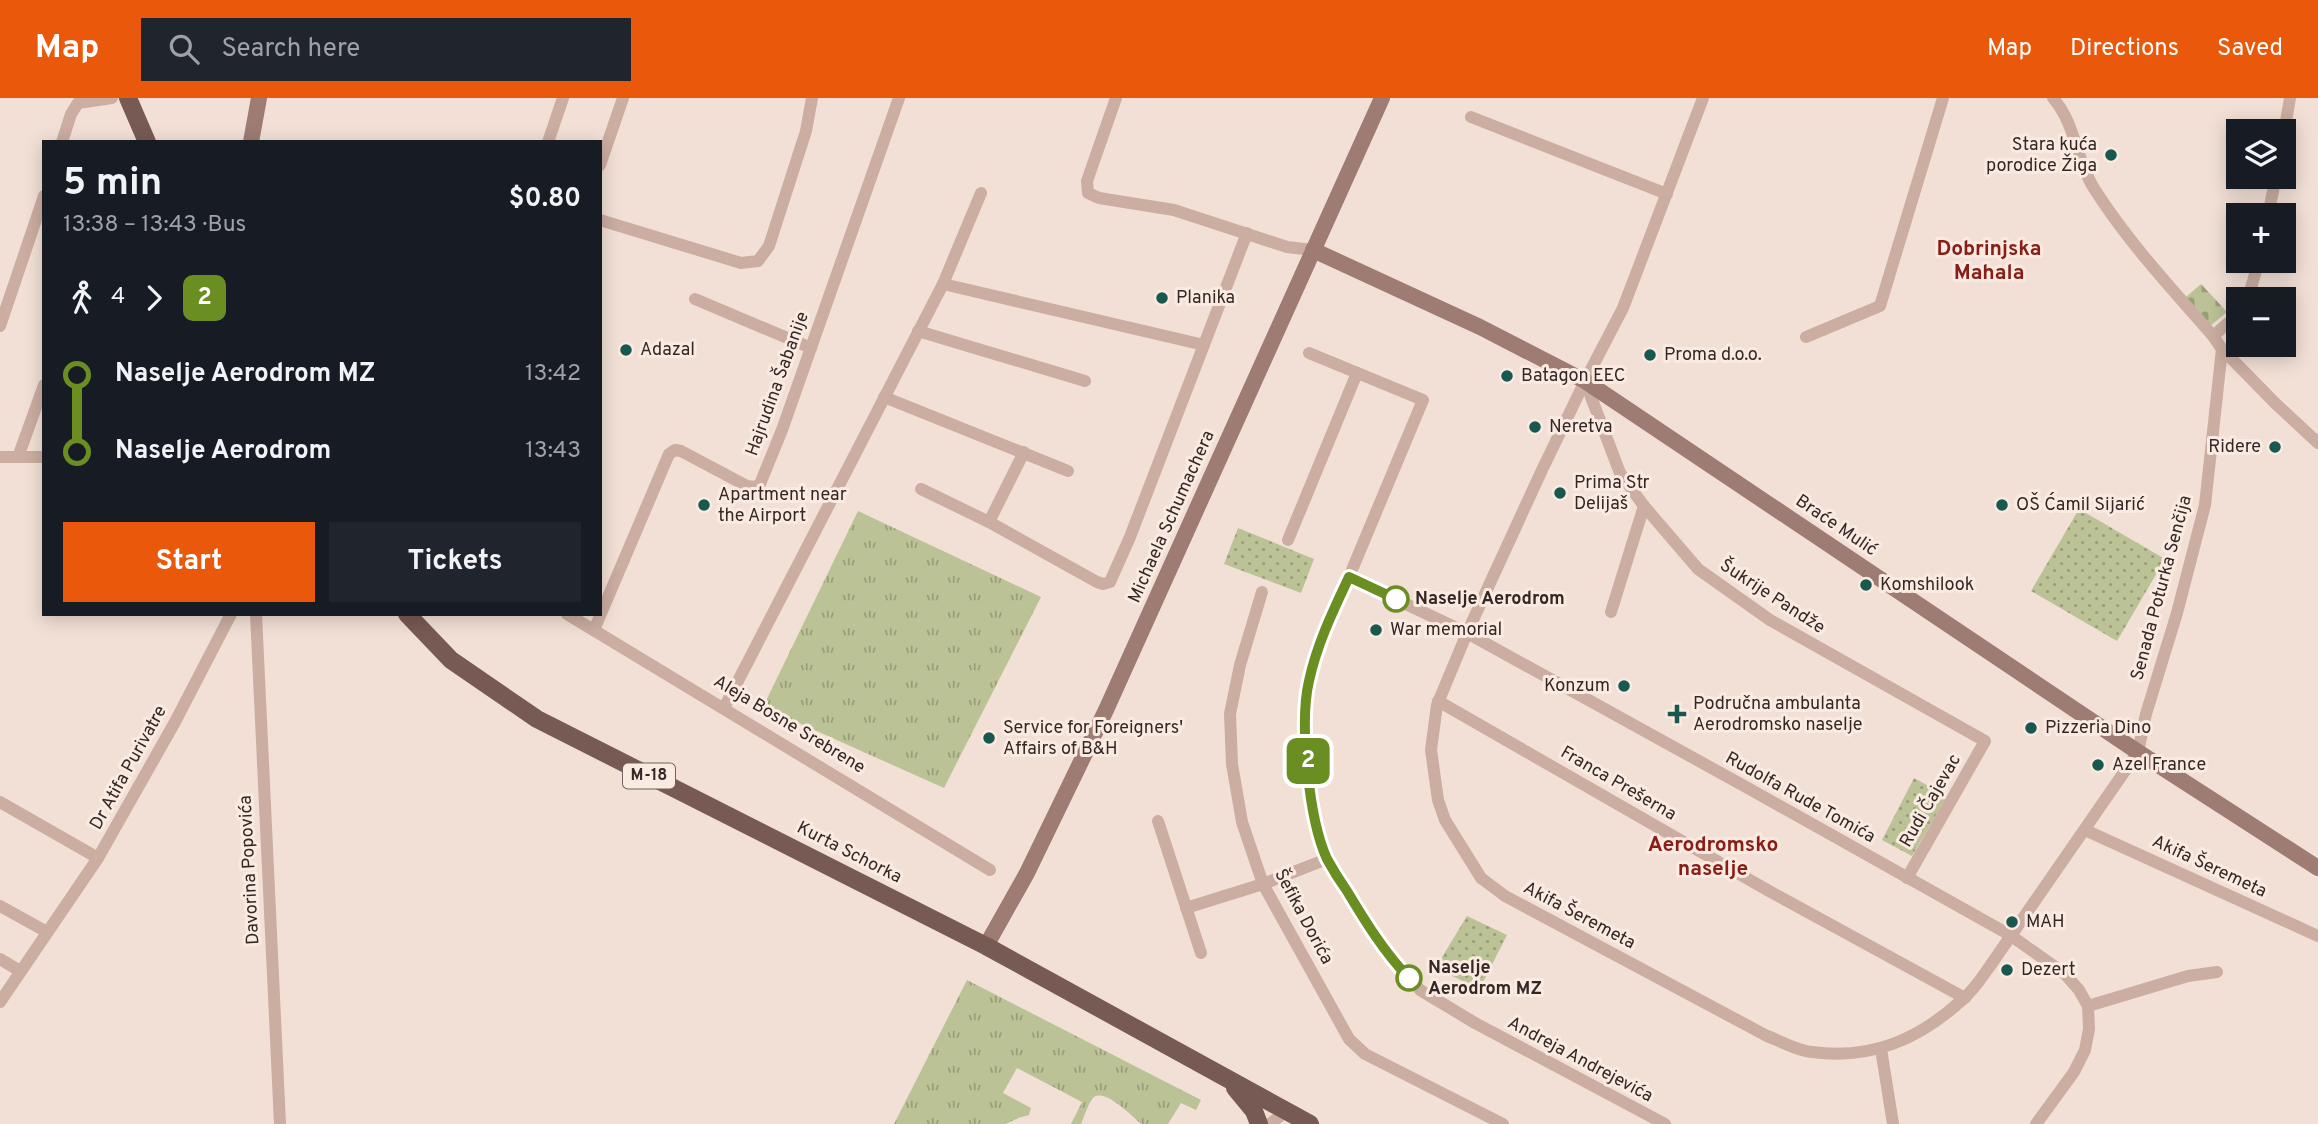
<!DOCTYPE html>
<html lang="en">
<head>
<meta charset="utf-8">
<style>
	:root { --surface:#171b24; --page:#20242c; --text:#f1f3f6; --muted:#9ea1a6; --accent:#ea580c }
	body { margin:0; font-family:Overpass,sans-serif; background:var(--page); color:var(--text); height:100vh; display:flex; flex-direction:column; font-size:26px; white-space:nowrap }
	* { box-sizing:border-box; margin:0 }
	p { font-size:23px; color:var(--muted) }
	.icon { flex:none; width:38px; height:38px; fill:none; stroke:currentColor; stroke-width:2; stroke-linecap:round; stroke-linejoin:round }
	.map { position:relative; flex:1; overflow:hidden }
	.panel { position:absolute; left:42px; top:42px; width:560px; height:476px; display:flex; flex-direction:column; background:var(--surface); border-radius:0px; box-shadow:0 4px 18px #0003 }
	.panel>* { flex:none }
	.badge { padding:0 14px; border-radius:10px; font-size:24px; line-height:46px }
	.controls { position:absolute; left:2226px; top:21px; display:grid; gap:14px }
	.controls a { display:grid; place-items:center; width:70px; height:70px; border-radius:0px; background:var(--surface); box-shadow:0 4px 18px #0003; font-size:35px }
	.map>.badge { position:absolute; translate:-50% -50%; box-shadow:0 0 0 4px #fff }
	.legs { display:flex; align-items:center; gap:10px; height:77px; padding:0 21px; font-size:23px }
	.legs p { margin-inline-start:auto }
	.summary { display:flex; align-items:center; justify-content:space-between; height:119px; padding:0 21px }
	h1 { font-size:38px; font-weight:700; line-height:52px }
	.button { display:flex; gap:14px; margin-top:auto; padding:14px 21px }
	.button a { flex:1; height:80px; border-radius:0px; background:var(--accent); color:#fff; font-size:28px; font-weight:700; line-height:80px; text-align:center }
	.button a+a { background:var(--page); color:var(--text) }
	ul { padding:0 21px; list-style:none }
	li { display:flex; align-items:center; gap:24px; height:77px; font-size:26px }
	li i { display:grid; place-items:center; width:10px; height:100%; margin:0 9px; background:currentColor }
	li i::after { content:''; width:18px; height:18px; margin:-9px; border:5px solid; border-radius:50%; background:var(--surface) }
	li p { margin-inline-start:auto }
	li:first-child i { background:linear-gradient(#0000 50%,currentColor 0) }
	li:last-child i { background:linear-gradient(currentColor 50%,#0000 0) }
	header { display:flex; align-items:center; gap:42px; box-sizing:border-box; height:98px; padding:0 35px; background:var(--accent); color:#fff }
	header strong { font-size:33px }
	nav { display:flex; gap:38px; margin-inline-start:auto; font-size:24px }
	.search { width:490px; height:63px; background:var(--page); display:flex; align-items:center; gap:18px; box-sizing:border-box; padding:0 24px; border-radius:0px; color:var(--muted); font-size:26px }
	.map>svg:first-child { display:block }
	.grass { fill:url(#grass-tufts) }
	.cemetery { fill:url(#cemetery-stones) }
	.park { fill:url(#park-dots) }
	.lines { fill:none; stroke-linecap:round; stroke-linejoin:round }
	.street { stroke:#cbada1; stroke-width:12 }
	.secondary { stroke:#9e7b73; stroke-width:16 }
	.primary { stroke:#785a54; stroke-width:18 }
	.line-1-casing { stroke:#fff; stroke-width:16 }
	.line-1 { stroke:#6b8e23; stroke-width:10 }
	.poi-dot { fill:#185851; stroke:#faebe2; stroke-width:2.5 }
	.stop-1-dot { fill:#fff; stroke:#6b8e23; stroke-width:3.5 }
	.labels { text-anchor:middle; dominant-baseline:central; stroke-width:6; stroke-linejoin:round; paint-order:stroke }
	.shield { fill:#faebe2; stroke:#70625e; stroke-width:2 }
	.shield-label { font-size:16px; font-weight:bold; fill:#352725 }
	.poi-label { font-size:18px; fill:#352725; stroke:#faebe2; text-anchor:start }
	.street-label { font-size:18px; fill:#352725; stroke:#faebe2 }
	.stop-label { font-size:18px; font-weight:bold; fill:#352725; stroke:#faebe2; text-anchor:start }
	.quarter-label { font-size:21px; font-weight:bold; fill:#891e18; stroke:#faebe2 }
</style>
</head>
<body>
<header>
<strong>Map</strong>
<div class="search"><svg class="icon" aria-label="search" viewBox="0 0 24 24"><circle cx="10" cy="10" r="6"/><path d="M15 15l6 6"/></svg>Search here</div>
<nav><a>Map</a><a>Directions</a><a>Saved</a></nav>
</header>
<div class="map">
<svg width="2318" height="1026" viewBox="0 0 2318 1026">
	<defs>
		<pattern id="grass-tufts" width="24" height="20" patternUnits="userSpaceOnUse" patternTransform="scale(1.75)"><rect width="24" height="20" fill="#bbc295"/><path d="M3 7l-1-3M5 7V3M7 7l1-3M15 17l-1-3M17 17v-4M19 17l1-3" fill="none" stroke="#999e79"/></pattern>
		<pattern id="cemetery-stones" width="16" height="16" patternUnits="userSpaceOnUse" patternTransform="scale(1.75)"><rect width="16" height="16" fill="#bbc295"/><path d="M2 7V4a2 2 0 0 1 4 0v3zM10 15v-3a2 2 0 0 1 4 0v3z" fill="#999e79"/></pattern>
		<pattern id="park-dots" width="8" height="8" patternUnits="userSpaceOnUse" patternTransform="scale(1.75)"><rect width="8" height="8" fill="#bbc295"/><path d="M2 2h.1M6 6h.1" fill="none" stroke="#999e79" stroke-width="1.8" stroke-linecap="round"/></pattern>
	</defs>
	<rect width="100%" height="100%" fill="#f2e0d6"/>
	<!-- grass -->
	<g class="grass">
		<path d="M858 413 1041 499 944 690 763 609Z"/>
		<path d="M967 882 1201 1002 1196 1012 1181 1005 1168 1026H1141C1133 1019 1104 989 1093 1000 1088 1006 1084 1019 1081 1026H1071L1082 1004 1017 970 1003 995 1031 1010 1029 1017 1018 1020 1006 1026H894Z"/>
	</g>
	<!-- cemetery -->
	<path class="cemetery" d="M2201 186 2227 214 2210 228 2186 199Z"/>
	<!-- park -->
	<g class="park">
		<path d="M2079 411 2165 461 2117 543 2031 493Z"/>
		<path d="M1238 430 1314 461 1301 495 1224 466Z"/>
		<path d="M1914 680 1947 698 1912 758 1882 742Z"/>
		<path d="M1467 818 1507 837 1479 892 1436 869Z"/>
	</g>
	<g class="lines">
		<!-- street -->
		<g class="street">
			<path d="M1116 0 1087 83 1088 95 1099 100 1174 112 1287 149 1313 152"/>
			<path d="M1703 0 1623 210 1585 283 1542 372 1467 535 1437 607 1431 652 1438 702 1445 722 1481 780 1505 798 1767 938C1781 943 1797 953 1812 954 1872 962 1920 941 1963 901 1974 892 1982 879 1990 868L2138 654 2146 616 2177 515 2205 407 2222 251 2213 238C2172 191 2129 145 2095 92 2076 63 2076 26 2053 0"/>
			<path d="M1471 19 1667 96"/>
			<path d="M2284 35 2290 0"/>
			<path d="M62 44 71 16 78 5 112 0"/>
			<path d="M548 44 563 0"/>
			<path d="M600 67 623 0"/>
			<path d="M2268 117 2276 79"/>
			<path d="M600 122 741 165 758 163 769 148 806 33 812 0"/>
			<path d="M943 186 1204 247"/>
			<path d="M695 201 811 250"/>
			<path d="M2245 201 2250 193 2259 163"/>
			<path d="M0 228 44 98"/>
			<path d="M918 233 1085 283"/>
			<path d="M2213 238 2234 220 2238 212"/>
			<path d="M1806 239 1880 208 1943 0"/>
			<path d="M2222 251 2275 305 2318 345"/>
			<path d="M1309 255 1423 302 1349 479 1317 548 1308 586 1306 636 1311 695 1317 731 1327 761 1378 841 1420 892 1475 925 1665 1026"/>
			<path d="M1585 283 1620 375 1644 408 1698 471 1770 522 1985 643 1907 780"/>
			<path d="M884 299 1068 373"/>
			<path d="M0 359H44"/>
			<path d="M18 359 44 287"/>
			<path d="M921 391 989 424 1097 484 1103 486 1110 484 1130 439 1247 135"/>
			<path d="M989 424 1024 354"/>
			<path d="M1288 442 1357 275"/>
			<path d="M1349 479 1467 535 1746 689 2010 837 2065 876 2079 892 2088 908 2089 931 2085 952 2074 974 2036 1026"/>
			<path d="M1262 494 1240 567 1230 616 1232 666 1242 724 1263 786 1349 941 1365 956 1503 1026"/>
			<path d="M1611 514 1644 408"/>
			<path d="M256 516 280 1026"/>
			<path d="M567 516 990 772"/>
			<path d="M594 532 669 356 675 352 681 353 747 388 755 389 760 386 782 332 899 0"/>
			<path d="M1438 603 1769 793 1965 900"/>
			<path d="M724 610 943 186 981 95"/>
			<path d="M0 704 98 760"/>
			<path d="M1158 723 1201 855"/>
			<path d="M2085 732 2318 838"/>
			<path d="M0 808 47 834"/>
			<path d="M1186 810 1263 786 1327 761"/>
			<path d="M0 861 20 873"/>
			<path d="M0 904 98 760 175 624 231 516"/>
			<path d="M2088 908 2188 878 2217 874"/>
			<path d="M1881 951 1893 1026"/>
			<path d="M1270 1026 1285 1014"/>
		</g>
		<!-- secondary -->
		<g class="secondary">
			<path d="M251 44 259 0"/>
			<path d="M1313 152 1480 229 1585 283 2138 654 2318 770"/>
			<path d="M986 848 1027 775 1106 612 1382 0"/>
		</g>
		<!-- primary -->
		<g class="primary">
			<path d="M128 0 147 44"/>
			<path d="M407 516 451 562 537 621 986 848 1310 1026"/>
			<path d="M1235 990 1254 1013 1259 1026"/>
		</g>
	</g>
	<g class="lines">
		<!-- line-1 casing -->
		<g class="line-1-casing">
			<path id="line-1" d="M1396 501 1349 479C1333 513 1317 546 1309 583 1299 625 1309 722 1327 761 1333 772 1340 783 1347 793 1365 823 1384 854 1409 880"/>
		</g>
		<!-- line-1 -->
		<use href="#line-1" class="line-1"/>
	</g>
	<!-- markers -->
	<g class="poi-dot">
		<circle cx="2111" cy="57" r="7"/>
		<circle cx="1162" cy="200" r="7"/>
		<circle cx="626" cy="252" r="7"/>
		<circle cx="1650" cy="257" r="7"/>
		<circle cx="1507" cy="278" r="7"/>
		<circle cx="1535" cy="329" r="7"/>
		<circle cx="2275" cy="349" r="7"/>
		<circle cx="1560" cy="395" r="7"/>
		<circle cx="704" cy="407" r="7"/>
		<circle cx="2002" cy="407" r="7"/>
		<circle cx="1866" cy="487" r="7"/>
		<circle cx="1376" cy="532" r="7"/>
		<circle cx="1624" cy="588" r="7"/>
		<path d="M1673.5 605.5h7v7h7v7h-7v7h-7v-7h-7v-7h7z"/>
		<circle cx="2031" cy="630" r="7"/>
		<circle cx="989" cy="640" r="7"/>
		<circle cx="2098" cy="667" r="7"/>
		<circle cx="2012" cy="824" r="7"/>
		<circle cx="2007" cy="872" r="7"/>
	</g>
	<g class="stop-1-dot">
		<circle cx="1396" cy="501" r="12"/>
		<circle cx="1409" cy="880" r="12"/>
	</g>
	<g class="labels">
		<!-- shield labels -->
		<rect class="shield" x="623" y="665.5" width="52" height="25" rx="5"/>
		<g class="shield-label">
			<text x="649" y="678">M-18</text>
		</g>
		<!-- poi labels -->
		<g class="poi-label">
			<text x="2097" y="47" text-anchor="end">Stara kuća<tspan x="2097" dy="21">porodice Žiga</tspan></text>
			<text x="1176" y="200">Planika</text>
			<text x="640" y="252">Adazal</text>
			<text x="1664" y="257">Proma d.o.o.</text>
			<text x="1521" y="278">Batagon EEC</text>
			<text x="1549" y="329">Neretva</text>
			<text x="2261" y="349" text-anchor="end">Ridere</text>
			<text x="1574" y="385">Prima Str<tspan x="1574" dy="21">Delijaš</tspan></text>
			<text x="718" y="397">Apartment near<tspan x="718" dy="21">the Airport</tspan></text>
			<text x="2016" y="407">OŠ Ćamil Sijarić</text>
			<text x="1880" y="487">Komshilook</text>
			<text x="1390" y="532">War memorial</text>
			<text x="1610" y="588" text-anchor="end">Konzum</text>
			<text x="1693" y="606">Područna ambulanta<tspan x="1693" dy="21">Aerodromsko naselje</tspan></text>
			<text x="1003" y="630">Service for Foreigners'<tspan x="1003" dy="21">Affairs of B&amp;H</tspan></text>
			<text x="2045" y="630">Pizzeria Dino</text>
			<text x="2112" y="667">Azel France</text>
			<text x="2026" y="824">MAH</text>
			<text x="2021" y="872">Dezert</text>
		</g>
		<!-- street labels -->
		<g class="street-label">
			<text transform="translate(778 286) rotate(-70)">Hajrudina Šabanije</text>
			<text transform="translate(1172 419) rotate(-66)">Michaela Schumachera</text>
			<text transform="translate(1836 428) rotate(34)">Braće Mulić</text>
			<text transform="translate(2162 490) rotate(-75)">Senada Poturka Senčija</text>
			<text transform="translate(1772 499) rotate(33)">Šukrije Pandže</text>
			<text transform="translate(789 627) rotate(31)">Aleja Bosne Srebrene</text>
			<text transform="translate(129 670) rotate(-61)">Dr Atifa Purivatre</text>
			<text transform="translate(1618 686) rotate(30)">Franca Prešerna</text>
			<text transform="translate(1800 700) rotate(29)">Rudolfa Rude Tomića</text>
			<text transform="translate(1931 703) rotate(-60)">Rudi Čajevac</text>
			<text transform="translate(849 755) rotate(27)">Kurta Schorka</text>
			<text transform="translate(2209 769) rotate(25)">Akifa Šeremeta</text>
			<text transform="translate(250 772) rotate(-93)">Davorina Popovića</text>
			<text transform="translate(1579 818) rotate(28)">Akifa Šeremeta</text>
			<text transform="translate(1303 819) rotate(62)">Šefika Dorića</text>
			<text transform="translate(1580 962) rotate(28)">Andreja Andrejevića</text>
		</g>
		<!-- stop labels -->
		<g class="stop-label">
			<text x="1415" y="501">Naselje Aerodrom</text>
			<text x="1428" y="870">Naselje<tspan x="1428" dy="21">Aerodrom MZ</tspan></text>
		</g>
		<!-- quarter labels -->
		<g class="quarter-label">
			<text x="1989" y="151">Dobrinjska<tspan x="1989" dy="24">Mahala</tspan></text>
			<text x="1713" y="747">Aerodromsko<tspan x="1713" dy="24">naselje</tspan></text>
		</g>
	</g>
</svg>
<div class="controls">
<a><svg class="icon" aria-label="layers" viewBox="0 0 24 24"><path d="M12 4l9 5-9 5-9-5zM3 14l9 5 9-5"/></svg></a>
<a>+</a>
<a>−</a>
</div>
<b class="badge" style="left:1308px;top:663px;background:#6b8e23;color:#fff">2</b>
<section class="panel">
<div class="summary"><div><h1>5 min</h1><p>13:38 – 13:43 · Bus</p></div><b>$0.80</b></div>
<div class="legs"><svg class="icon" aria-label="walk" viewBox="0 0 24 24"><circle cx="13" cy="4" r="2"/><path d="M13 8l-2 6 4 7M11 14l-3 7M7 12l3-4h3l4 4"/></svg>4<svg class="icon" aria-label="forward" viewBox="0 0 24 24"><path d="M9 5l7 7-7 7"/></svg><b class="badge" style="background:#6b8e23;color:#fff">2</b></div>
<ul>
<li><i style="color:#6b8e23"></i><b>Naselje Aerodrom MZ</b><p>13:42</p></li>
<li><i style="color:#6b8e23"></i><b>Naselje Aerodrom</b><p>13:43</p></li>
</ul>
<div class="button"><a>Start</a><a>Tickets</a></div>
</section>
</div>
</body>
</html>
